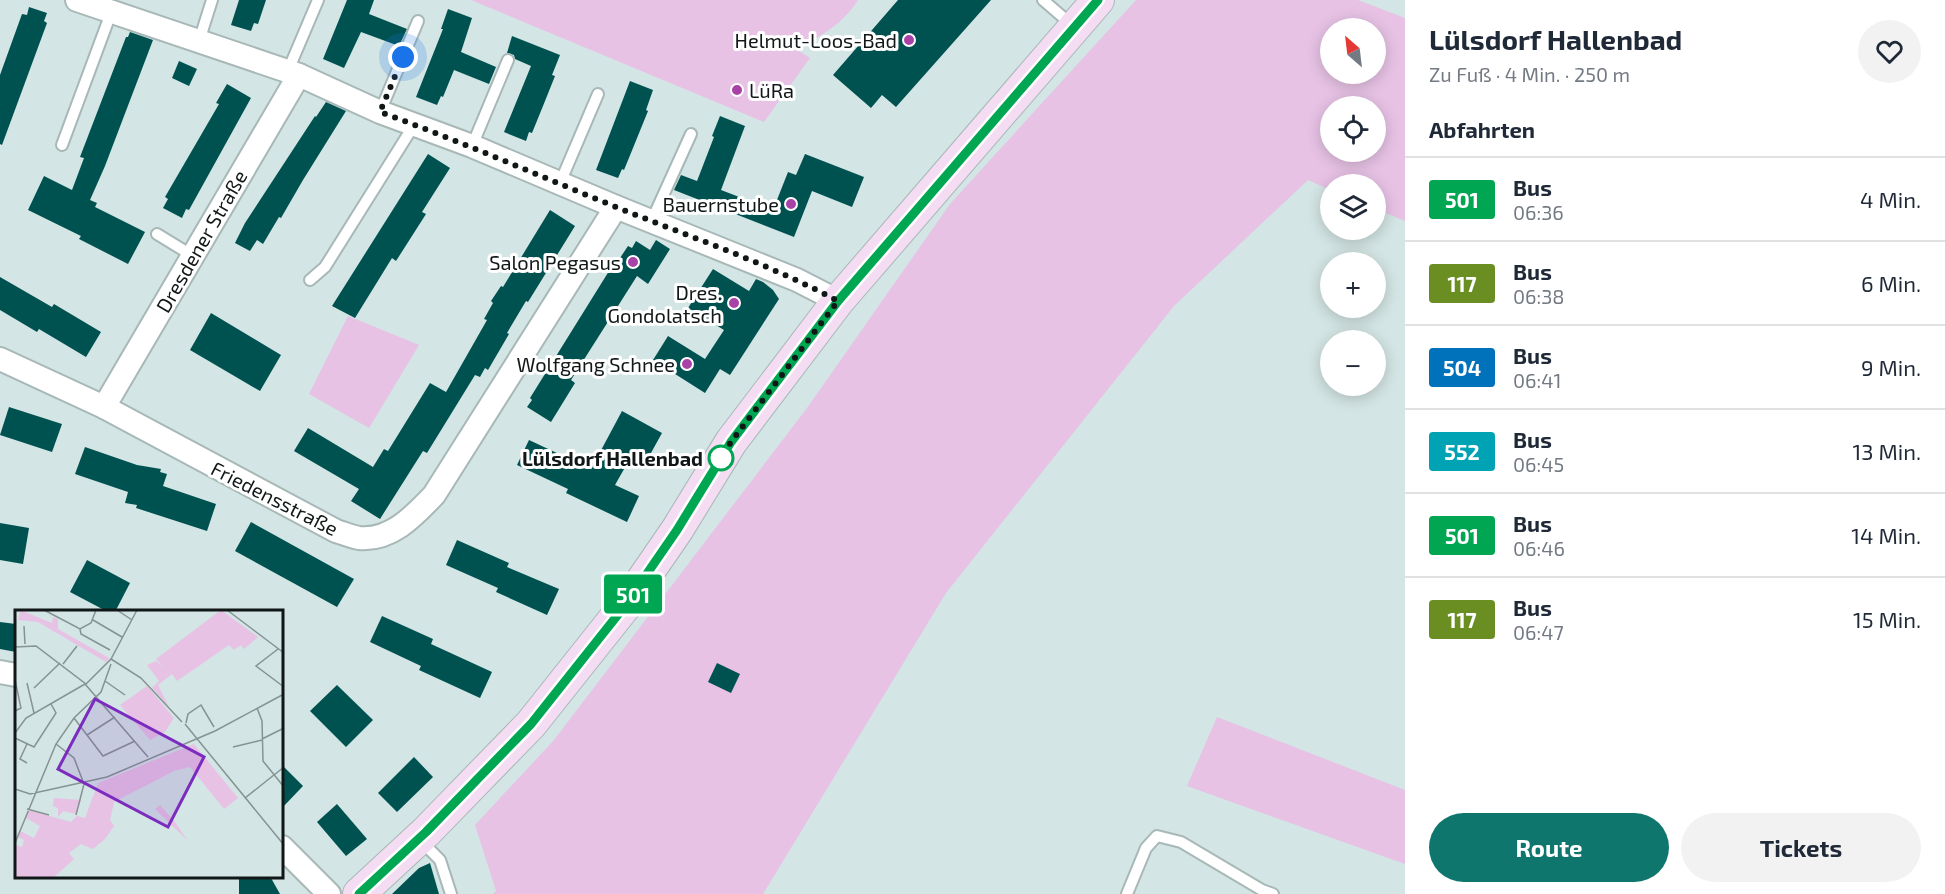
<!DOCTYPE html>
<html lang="de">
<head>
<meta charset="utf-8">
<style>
	:root { --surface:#fff; --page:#f2f2f3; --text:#1f2937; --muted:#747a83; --line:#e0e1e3; --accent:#0f766e }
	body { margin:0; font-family:"Exo 2",sans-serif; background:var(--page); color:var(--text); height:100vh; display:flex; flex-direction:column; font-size:22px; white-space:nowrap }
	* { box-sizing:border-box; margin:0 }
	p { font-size:20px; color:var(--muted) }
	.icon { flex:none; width:33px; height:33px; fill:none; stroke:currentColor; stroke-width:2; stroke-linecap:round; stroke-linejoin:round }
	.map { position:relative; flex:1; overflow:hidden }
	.drawer { display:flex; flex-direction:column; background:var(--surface); width:540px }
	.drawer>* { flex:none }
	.badge { padding:0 12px; border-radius:4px; font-size:21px; line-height:39px }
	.needle { width:39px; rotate:332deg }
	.buttons { position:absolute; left:1320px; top:18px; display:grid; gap:12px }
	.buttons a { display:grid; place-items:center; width:66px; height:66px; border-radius:50%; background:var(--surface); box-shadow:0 3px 15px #0003; font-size:30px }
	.you { position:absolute; width:30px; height:30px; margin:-15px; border:4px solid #fff; border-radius:50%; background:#1a73e8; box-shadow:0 0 0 9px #1a73e833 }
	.map>.badge { position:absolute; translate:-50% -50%; box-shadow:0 0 0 3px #fff }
	h2 { padding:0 24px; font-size:22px; line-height:54px }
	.round { display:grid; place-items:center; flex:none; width:63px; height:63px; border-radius:32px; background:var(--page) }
	.head { display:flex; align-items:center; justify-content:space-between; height:102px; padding:0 24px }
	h1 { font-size:28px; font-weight:700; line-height:45px }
	.action { display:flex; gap:12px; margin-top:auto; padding:12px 24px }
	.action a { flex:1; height:69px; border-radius:36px; background:var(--accent); color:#fff; font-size:24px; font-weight:700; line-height:69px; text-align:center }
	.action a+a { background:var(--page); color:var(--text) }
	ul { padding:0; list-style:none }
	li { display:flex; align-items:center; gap:18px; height:84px; padding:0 24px; border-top:2px solid var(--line) }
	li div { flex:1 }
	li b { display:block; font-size:22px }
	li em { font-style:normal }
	li .badge { min-width:66px; font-weight:700; text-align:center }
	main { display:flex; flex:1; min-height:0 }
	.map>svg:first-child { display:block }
	.green { fill:#e7c2e5; fill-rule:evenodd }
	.building { fill:#005251 }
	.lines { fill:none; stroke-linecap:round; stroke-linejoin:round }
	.lane-casing { stroke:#a7b8b7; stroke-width:14 }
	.street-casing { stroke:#a7b8b7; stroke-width:26 }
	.secondary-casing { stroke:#a7b8b7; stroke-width:34 }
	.lane { stroke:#fff; stroke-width:10 }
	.street { stroke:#fff; stroke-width:22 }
	.secondary { stroke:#f4dcf3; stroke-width:32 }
	.line-casing { stroke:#fff; stroke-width:14 }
	.line { stroke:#00a651; stroke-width:9 }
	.walk { stroke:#111717; stroke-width:6; stroke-dasharray:0 10.8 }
	.poi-dot { fill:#a842a7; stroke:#fff; stroke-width:2 }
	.stop-dot { fill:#fff; stroke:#00a651; stroke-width:3 }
	.labels { text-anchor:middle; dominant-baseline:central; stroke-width:6; stroke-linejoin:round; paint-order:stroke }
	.poi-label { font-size:20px; fill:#111717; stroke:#fff; text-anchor:end }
	.street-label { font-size:20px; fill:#111717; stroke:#fff }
	.stop-label { font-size:20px; font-weight:bold; fill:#111717; stroke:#fff; text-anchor:end }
	.inset-road { fill:none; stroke:#859392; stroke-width:1.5 }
	.view { fill:#7b2cbf; fill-opacity:0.15; stroke:#7b2cbf; stroke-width:3 }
	.inset-edge { fill:none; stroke:#111717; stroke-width:3 }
</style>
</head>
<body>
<main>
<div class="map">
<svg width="1405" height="894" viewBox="0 0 1405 894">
	<rect width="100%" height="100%" fill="#d3e5e4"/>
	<!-- green -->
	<g class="green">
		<path d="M471 0H858C843 24 820 37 796 49L810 58 764 122Z"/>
		<path d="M1136 0H1358L1405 18V221L1376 209V184H1330V190L1308 180 1174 306 946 593 763 894H493L496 891 475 825 554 740 807 408 950 204ZM1330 28H1376V74H1330ZM1330 106H1376V152H1330Z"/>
		<path d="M348 316 419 345 369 428 309 394Z"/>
		<path d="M1217 717 1405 790V864L1187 786Z"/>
	</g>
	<!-- building -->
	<g class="building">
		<path d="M239 0H266L258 24 254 23 251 31 231 25Z"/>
		<path d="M347 0H374L369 14 407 29 399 46 361 32 344 68 323 59Z"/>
		<path d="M898 0H991L896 107 882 95 871 108 833 75Z"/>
		<path d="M29 7 47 13 44 21 47 23 2 145 0 144V75L22 14 27 15Z"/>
		<path d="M448 9 472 18 461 52 496 67 489 84 454 70 443 97 441 96 437 105 416 97 443 29H441Z"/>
		<path d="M130 32 153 40 105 166 90 200 97 203 95 207 145 232 128 264 79 239 81 236 28 210 44 176 72 190 84 158 80 157 126 37H128Z"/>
		<path d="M512 36 560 55 552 75 555 76 543 106 532 133 529 132 526 141 504 132 531 66 515 59 514 55 507 53Z"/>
		<path d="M179 61 197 69 189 86 172 78Z"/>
		<path d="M630 81 653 90 646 110 648 111 633 148 624 170 622 169 618 178 596 170Z"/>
		<path d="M227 84 251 98 189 210 186 209 182 218 163 208 168 199 165 197 219 104 216 103Z"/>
		<path d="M326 102 346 111 303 180 281 218 279 217 263 244 257 240 250 251 235 243 245 223 315 116 316 117Z"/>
		<path d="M720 116 745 126 721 190 773 210 788 172 796 175 805 154 864 177 852 207 812 191 794 237 674 190 681 175 697 181 714 137 712 136Z"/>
		<path d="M428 154 450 168 422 212 426 214 396 261 392 258 355 318 332 306Z"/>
		<path d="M550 210 575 226 528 302 526 301 507 333 509 334 488 370 485 368 480 377 475 375 427 453 423 451 380 519 351 501 359 489 294 451 308 428 373 467 384 449 388 451 430 383 446 392 487 320 484 319 493 303 491 301 501 286 503 287Z"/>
		<path d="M656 240 670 249 648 284 637 276 571 380 575 383 551 422 527 407 532 400 530 398 614 263 616 264 628 246 632 248 636 241 650 250Z"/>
		<path d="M713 269 749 291 756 279 763 282 773 290 779 299 730 375 720 369 705 393 653 360 668 336 705 359 724 330 688 308Z"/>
		<path d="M0 277 52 307 54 304 101 332 86 357 39 329 37 332 0 310Z"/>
		<path d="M211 313 281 355 260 391 190 350Z"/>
		<path d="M9 407 62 424 52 452 0 435Z"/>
		<path d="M622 411 662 433 646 462 632 455 615 485 639 496 627 522 566 493 568 489 517 465 529 440 591 469Z"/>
		<path d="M85 447 137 465 161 469 160 472 167 474 163 486 216 504 207 531 136 508 137 505 125 503 128 492 75 474Z"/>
		<path d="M251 522 354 579 337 607 235 551Z"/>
		<path d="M0 523 29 528 23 564 0 560Z"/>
		<path d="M457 540 509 563 507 567 559 589 547 615 496 592 498 588 446 565Z"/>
		<path d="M87 560 130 583 115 612H108L70 592Z"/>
		<path d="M382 616 433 639 431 644 492 672 480 698 419 670 421 666 370 642Z"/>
		<path d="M0 622 16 624V652L0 649Z"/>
		<path d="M717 663 740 674 731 693 708 682Z"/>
		<path d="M337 685 373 720 346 747 310 711Z"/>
		<path d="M414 757 433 777 397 812 378 793Z"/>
		<path d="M282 765 303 786 282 808Z"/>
		<path d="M337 804 367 839 346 856 317 822Z"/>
		<path d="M430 863 439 894H392L419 868Z"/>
		<path d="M239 878H271L280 894H239Z"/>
	</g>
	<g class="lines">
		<!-- lane casing -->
		<g class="lane-casing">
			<g id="lane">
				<path d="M1043 0 1072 25"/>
				<path d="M199 41 212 0"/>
				<path d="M287 73 318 0"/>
				<path d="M380 112 418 21"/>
				<path d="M62 145 111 13"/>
				<path d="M472 146 508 60"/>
				<path d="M560 183 598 94"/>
				<path d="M652 220 691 134"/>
				<path d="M157 234 193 256"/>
				<path d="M310 280 325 267 414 125"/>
				<path d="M421 841 440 860 451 894"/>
				<path d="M1127 894 1146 848 1157 836 1181 842 1262 890 1273 894"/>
			</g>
		</g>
		<!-- street casing -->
		<g class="street-casing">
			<g id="street">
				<path d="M77 0 299 75 380 112 472 146 616 207 797 280 838 301"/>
				<path d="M0 359 104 407 336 531C343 533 352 537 359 538 391 541 414 516 434 495L616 207"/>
				<path d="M104 407 299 75"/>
				<path d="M0 672 16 675"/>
				<path d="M282 847 329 894"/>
			</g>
		</g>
		<!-- secondary casing -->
		<g class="secondary-casing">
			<path id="secondary" d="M359 894 426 832 531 724 624 607 677 530 731 442 838 301 1098 0"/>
		</g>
		<!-- lane -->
		<use href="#lane" class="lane"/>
		<!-- street -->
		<use href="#street" class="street"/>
		<!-- secondary -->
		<use href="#secondary" class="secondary"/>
	</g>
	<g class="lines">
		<!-- line casing -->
		<g class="line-casing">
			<path id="line" d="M359 894 426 832 531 724 624 607 677 530 731 442 838 301 1098 0"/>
		</g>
		<!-- line -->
		<use href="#line" class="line"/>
		<!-- walk -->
		<path class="walk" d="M403 57 380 112C460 141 537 175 616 207 690 237 767 263 838 301L731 442 719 461 721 458"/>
	</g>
	<!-- markers -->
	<g class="poi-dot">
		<circle cx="909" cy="40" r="6"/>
		<circle cx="737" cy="90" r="6"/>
		<circle cx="791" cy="204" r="6"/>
		<circle cx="633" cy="262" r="6"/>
		<circle cx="734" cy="303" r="6"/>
		<circle cx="687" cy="364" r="6"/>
	</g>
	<circle class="stop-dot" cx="721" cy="458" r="12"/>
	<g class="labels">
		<!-- poi labels -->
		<g class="poi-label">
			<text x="897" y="40">Helmut-Loos-Bad</text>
			<text x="749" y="90" text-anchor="start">LüRa</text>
			<text x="779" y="204">Bauernstube</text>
			<text x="621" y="262">Salon Pegasus</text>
			<text x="722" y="292">Dres.<tspan x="722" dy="23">Gondolatsch</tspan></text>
			<text x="675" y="364">Wolfgang Schnee</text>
		</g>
		<!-- street labels -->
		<g class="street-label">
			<text transform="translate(201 241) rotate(-60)">Dresdener Straße</text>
			<text transform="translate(275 498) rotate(27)">Friedensstraße</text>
		</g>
		<!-- stop labels -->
		<g class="stop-label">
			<text x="703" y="458">Lülsdorf Hallenbad</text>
		</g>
	</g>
	<!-- overview -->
	<g transform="translate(15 610)">
		<rect width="268" height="268" fill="#d3e5e4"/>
		<path d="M5 0 37 13 38 7 43 9V19L94 48 91 52 23 12 3 10ZM206 0 243 27 229 39 226 35 219 40 214 35 162 71 157 64 143 75 154 97 137 78 144 71 132 55 141 51 148 57 141 49ZM132 76 159 108 150 122 135 130 105 95ZM179 134 223 188 209 199 175 157 159 161 99 192 95 210 99 216 90 229 78 239 66 234 54 243 59 249 38 268H0V239L1 235 7 237 9 230 3 227 5 221 19 228 25 216 11 208 13 200 56 212 62 206 70 208 83 173ZM39 188 66 190 61 204 48 201 43 207V198L38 196ZM145 195 160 212 172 230 140 199Z" fill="#e7c2e5"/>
		<path class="inset-road" d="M29 0 65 19 76 13 81 0M102 0 117 10M212 0 269 43M78 10 107 27M9 16 10 34M65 19 66 24 95 40M0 37 21 36 71 74 96 49 122 0M263 39 241 56 269 77M96 49 126 68 167 112M48 54 62 36M0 70 6 98 0 101M90 71 110 85M12 73 19 103M70 74 133 147M19 78 45 53M242 98 247 111 248 151 269 177M59 108 88 146 120 131M171 113 173 104 186 95 199 117M170 114 269 235M0 123 11 108 70 74M72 125 100 107M0 128 19 137 41 103 36 94M247 129 269 118M12 134 5 149 12 153M41 134 59 148 69 174 61 205M218 137 247 130M0 179 15 184 92 167 200 121 269 84M230 188 269 157M12 199 34 205M0 233 41 134 59 108 86 82 96 54"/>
		<path class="view" d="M80 89 189 147 153 217 43 159Z"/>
		<rect width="268" height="268" class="inset-edge"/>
	</g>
</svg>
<div class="buttons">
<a><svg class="needle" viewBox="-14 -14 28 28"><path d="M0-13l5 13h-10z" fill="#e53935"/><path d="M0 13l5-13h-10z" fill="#747a83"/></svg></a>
<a><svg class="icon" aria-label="locate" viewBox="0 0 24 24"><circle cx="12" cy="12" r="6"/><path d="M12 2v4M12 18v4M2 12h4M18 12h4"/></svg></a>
<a><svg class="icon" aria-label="layers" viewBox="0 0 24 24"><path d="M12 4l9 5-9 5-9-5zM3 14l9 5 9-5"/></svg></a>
<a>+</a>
<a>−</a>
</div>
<div class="you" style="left:403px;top:57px"></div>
<b class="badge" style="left:633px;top:594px;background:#00a651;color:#fff">501</b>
</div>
<section class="drawer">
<div class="head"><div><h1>Lülsdorf Hallenbad</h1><p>Zu Fuß · 4 Min. · 250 m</p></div><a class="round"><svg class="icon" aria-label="heart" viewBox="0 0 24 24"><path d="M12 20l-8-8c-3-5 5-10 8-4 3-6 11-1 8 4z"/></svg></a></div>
<h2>Abfahrten</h2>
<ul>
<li><span class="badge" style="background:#00a651;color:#fff">501</span><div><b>Bus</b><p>06:36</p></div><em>4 Min.</em></li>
<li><span class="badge" style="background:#6b8e23;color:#fff">117</span><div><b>Bus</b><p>06:38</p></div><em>6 Min.</em></li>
<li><span class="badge" style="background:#0072bc;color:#fff">504</span><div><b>Bus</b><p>06:41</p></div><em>9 Min.</em></li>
<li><span class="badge" style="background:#00a3b4;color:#fff">552</span><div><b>Bus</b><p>06:45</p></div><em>13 Min.</em></li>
<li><span class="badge" style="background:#00a651;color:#fff">501</span><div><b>Bus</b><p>06:46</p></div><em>14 Min.</em></li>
<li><span class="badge" style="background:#6b8e23;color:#fff">117</span><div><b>Bus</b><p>06:47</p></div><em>15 Min.</em></li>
</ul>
<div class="action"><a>Route</a><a>Tickets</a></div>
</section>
</main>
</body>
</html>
